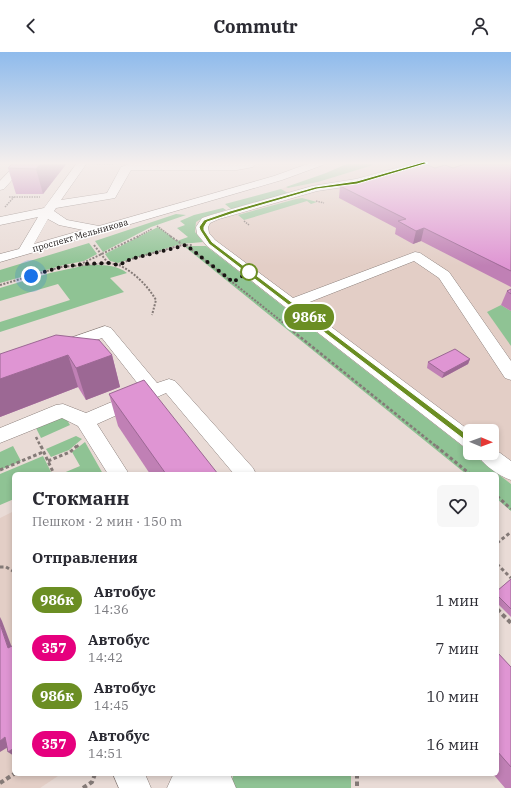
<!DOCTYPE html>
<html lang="ru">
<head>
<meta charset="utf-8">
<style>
	:root { --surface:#fff; --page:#f7f7f7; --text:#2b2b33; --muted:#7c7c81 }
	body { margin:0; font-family:"IBM Plex Serif",serif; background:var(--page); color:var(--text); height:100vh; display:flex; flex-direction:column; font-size:15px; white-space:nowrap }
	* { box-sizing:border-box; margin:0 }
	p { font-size:13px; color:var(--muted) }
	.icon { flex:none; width:22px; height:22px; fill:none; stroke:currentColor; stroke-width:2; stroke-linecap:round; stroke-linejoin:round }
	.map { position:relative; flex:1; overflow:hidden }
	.panel { position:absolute; left:12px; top:420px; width:487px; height:304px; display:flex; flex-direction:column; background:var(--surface); border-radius:6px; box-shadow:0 2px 6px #0003 }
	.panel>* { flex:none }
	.badge { padding:0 8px; border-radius:13px; font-size:14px; line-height:26px }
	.needle { width:26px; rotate:91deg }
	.tools { position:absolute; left:463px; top:372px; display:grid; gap:8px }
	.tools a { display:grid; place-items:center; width:36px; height:36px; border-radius:6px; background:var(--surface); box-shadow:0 2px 6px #0003; font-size:20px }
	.you { position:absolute; width:20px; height:20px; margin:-10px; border:3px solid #fff; border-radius:50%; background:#1a73e8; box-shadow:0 0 0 6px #1a73e833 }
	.map>.badge { position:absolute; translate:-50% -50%; box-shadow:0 0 0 2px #fff }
	h2 { padding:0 20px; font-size:15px; line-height:36px }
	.round { display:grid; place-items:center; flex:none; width:42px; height:42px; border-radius:6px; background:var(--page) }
	.summary { display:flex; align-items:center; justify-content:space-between; height:68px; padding:0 20px }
	h1 { font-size:19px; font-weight:700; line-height:30px }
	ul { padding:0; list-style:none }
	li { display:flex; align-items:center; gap:12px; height:48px; padding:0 20px }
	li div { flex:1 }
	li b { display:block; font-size:15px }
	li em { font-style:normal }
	li .badge { min-width:44px; font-weight:700; text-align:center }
	header { display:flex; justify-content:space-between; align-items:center; height:52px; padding:0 20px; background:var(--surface); font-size:18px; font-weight:700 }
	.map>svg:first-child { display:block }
	.built { fill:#e3cec6 }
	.green { fill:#8fc394 }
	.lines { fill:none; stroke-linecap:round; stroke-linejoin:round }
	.minor-casing { stroke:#8b7f7b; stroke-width:1 }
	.path-far4 { stroke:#847a77; stroke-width:1.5; stroke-dasharray:1.5 1; stroke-linecap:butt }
	.path-far3 { stroke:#847a77; stroke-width:2; stroke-dasharray:2 1.5; stroke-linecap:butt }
	.path-far2 { stroke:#847a77; stroke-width:2.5; stroke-dasharray:3 2; stroke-linecap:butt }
	.path-far1 { stroke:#847a77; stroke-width:3; stroke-dasharray:3.5 2.5; stroke-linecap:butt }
	.path { stroke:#847a77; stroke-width:4; stroke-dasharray:4.5 3; stroke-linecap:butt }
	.minor { fill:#fff; fill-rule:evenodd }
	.wall { fill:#c080b5 }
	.shaded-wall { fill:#9c6894 }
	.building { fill:#df95d3; stroke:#9c6894 }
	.line { fill:#6b8e23; stroke:#fff }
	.walk { stroke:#191413; stroke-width:4; stroke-dasharray:0 7.2 }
	.stop-dot { fill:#fff; stroke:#6b8e23; stroke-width:2 }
	.labels { text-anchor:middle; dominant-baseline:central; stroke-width:3; stroke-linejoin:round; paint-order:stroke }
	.far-street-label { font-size:9px; fill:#191413; stroke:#fff }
</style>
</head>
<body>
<header><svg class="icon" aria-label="back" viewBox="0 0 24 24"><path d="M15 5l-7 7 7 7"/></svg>Commutr<svg class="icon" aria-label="person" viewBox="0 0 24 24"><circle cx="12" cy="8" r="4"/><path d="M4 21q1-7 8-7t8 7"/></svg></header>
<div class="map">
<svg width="511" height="736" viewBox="0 0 511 736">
	<rect width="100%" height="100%" fill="#e9dbd6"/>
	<!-- built -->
	<g class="built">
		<path d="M375 111H511V432L471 401H492V379H470V400L206 194 198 185 195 180 196 170 203 165 287 141 281 137 286 135 288 136 318 130 370 114Z"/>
		<path d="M14 459V722H61L40 736H0V466Z"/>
	</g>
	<!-- green -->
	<g class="green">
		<path d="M349 111H375L370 114 318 130 288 136 286 135 326 121Z"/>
		<path d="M281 137 288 141 231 157 225 152Z"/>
		<path d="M302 146 317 150 311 152 307 149 244 168 238 163 296 147Z"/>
		<path d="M223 156 226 158 204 165 196 170 195 180 203 190 181 192 118 211 110 209 105 202 158 175 177 189 188 185 177 176 185 173 180 169 194 163Z"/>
		<path d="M176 162 186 163 151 175 103 200 95 189Z"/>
		<path d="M89 191 97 202 84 209 64 213 0 231V218Z"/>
		<path d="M189 194H206L511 432V459L497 447V422H466L185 195Z"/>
		<path d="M87 213C101 213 116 212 127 221L110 226 124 240 0 280V270L70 248 58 232 0 249V236L50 221Z"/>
		<path d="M501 253 511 259V294L487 260Z"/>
		<path d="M64 363 70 373 41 386 35 374Z"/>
		<path d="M76 384 82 387 69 398 51 405 46 397Z"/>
		<path d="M85 390 103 422H61L80 414 72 400Z"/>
		<path d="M13 394 21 409 0 418V400Z"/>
		<path d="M43 404 52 422H14V447L0 453V422Z"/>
		<path d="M233 722H351V736H234L232 732Z"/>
	</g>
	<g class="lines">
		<!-- minor casing -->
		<g class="minor-casing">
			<g id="minor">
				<path d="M17 111H27L4 137 0 138V129Z"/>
				<path d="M77 111H87L61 148 107 141 121 115 129 112 254 111 255 113 253 115 237 118H131L115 146 56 156 54 159 67 168 99 174 274 124 310 111H325L323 113 282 128 0 210V202L19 197 38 165 0 173V165L44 156ZM48 167 59 173 83 178 34 192Z"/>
				<path d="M415 111H431L429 113 357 133 317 139 219 167 210 171 208 175 209 181 215 188 293 246 415 200 420 201 449 220 511 309V328L505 326 439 226 414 209 302 253 470 379V396L463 394 207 194 197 182 196 175 202 166 211 163 312 134 356 127Z"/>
				<path d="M105 274 111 276 157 331 169 327 175 329 253 416 256 422H234L166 341 97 372 129 422H108L78 374 62 366 0 391V376L56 353 63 352 86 361 142 337 102 286 62 300 56 299 54 295 56 291Z"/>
				<path d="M492 395 511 409V428C499 424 482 412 476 401H492Z"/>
				<path d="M113 722H145L151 736H119Z"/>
				<path d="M175 722H230L236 736H167L172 725Z"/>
			</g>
		</g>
		<!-- path-far4 -->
		<g class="path-far4">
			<path d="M94 112H113"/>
			<path d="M9 145H40"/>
			<path d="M316 149 324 151"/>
			<path d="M5 155 14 145"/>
			<path d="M244 169 249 173"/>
			<path d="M157 174 172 185"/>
			<path d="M137 185 152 177"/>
		</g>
		<!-- path-far3 -->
		<g class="path-far3">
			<path d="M170 184 182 192"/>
			<path d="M94 193 108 211"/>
			<path d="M186 193 291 277"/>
			<path d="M83 211 139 184"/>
			<path d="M119 213C135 221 147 233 156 248L152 263"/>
			<path d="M0 233 61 215 108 211 119 213 131 207 182 193H193"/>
		</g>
		<!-- path-far2 -->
		<g class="path-far2">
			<path d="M289 276 437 395"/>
			<path d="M36 385 41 395"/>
			<path d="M76 395 79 393"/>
		</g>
		<!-- path-far1 -->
		<g class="path-far1">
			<path d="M41 394 54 422"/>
			<path d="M436 394 470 422"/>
			<path d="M48 409 70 400 77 394"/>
			<path d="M0 418 43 400"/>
			<path d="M497 444 511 457"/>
			<path d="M497 491 511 480"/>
			<path d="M497 512 511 526"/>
			<path d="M0 515H6L13 519 14 522"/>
		</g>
		<!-- path -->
		<g class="path">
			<path d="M497 557 511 571"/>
			<path d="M357 722V736"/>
			<path d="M0 731 14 722"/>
			<path d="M83 736 92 730 95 722"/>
		</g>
		<!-- minor -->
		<use href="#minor" class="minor"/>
	</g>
	<!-- wall -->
	<g class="wall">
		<path d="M67 111 43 142H16L8 116Z"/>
		<path d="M511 111V235L421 189 413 192 395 182 396 176 339 146 340 134 435 116H453Z"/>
		<path d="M511 237V259L501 253 507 239Z"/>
		<path d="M0 302 112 303 120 335 86 348 78 335 0 365Z"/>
		<path d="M470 307 468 312 442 326 427 316 428 310Z"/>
		<path d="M109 342 218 422H150L118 374Z"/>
		<path d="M511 527V565L497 551V539Z"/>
		<path d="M497 600 511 615V736H505L493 722H497Z"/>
	</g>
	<!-- shaded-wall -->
	<g class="shaded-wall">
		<path d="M41 111H67L43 142 36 117Z"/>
		<path d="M424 176 421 189 413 192 416 179Z"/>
		<path d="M68 303 78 335 0 365V327Z"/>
		<path d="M112 303 120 335 86 348 76 316Z"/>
		<path d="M470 307 468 312 442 326 444 321Z"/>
		<path d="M0 565 2 569 14 601 8 596 0 572Z"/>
		<path d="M5 685 13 692 0 700V689Z"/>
		<path d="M14 696V704L8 700Z"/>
	</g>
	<!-- building -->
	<g class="building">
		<path d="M13 111H41L36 117 8 116Z"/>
		<path d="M422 111 435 116 445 113 453 116 468 111H511V219L424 176 416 179 398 169 406 167 340 134Z"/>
		<path d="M511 237V242L507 239Z"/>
		<path d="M56 283 99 288 112 303 76 316 68 303 0 327V302Z"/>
		<path d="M455 297 470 307 444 321 428 310Z"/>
		<path d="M144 328 218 422H166L109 342Z"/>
		<path d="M511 527V557L497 543V539Z"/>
		<path d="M0 572 8 596 14 593V696L8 700 5 685 0 689Z"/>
		<path d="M497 600 511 615V715L497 699Z"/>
	</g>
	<!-- sky -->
	<linearGradient id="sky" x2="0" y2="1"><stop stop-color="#8fbbec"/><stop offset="0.52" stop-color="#f5efed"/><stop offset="1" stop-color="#f5efed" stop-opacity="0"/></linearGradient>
	<rect width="511" height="214" fill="url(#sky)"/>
	<!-- line -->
	<path class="line" d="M424 110 428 111 357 132 317 137 234 161 207 170 204 175V178L212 190 473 387 474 389 470 392 209 192 200 178 199 175 204 168 230 159 315 135 357 129Z"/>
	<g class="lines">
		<!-- walk -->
		<path class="walk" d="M31 224 61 215 83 212 108 211 119 213 131 207 186 193 233 230 249 220"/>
	</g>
	<!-- markers -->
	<circle class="stop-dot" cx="249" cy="220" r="8"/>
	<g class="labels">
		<!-- far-street labels -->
		<g class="far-street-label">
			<text transform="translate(80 183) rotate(-16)">проспект Мельникова</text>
		</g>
	</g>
</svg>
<div class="tools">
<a><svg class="needle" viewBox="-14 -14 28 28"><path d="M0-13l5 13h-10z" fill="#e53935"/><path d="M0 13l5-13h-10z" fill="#7c7c81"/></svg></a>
</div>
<div class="you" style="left:31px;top:224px"></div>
<b class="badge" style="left:309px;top:265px;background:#6b8e23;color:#fff">986к</b>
<section class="panel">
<div class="summary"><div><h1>Стокманн</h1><p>Пешком · 2 мин · 150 m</p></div><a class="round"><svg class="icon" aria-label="heart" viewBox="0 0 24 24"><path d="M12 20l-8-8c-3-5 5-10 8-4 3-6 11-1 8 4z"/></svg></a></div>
<h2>Отправления</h2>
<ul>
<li><span class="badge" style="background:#6b8e23;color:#fff">986к</span><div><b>Автобус</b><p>14:36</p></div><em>1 мин</em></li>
<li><span class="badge" style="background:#e6007e;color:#fff">357</span><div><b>Автобус</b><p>14:42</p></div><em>7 мин</em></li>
<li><span class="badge" style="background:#6b8e23;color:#fff">986к</span><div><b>Автобус</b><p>14:45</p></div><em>10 мин</em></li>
<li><span class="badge" style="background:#e6007e;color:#fff">357</span><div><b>Автобус</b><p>14:51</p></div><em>16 мин</em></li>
</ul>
</section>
</div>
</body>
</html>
